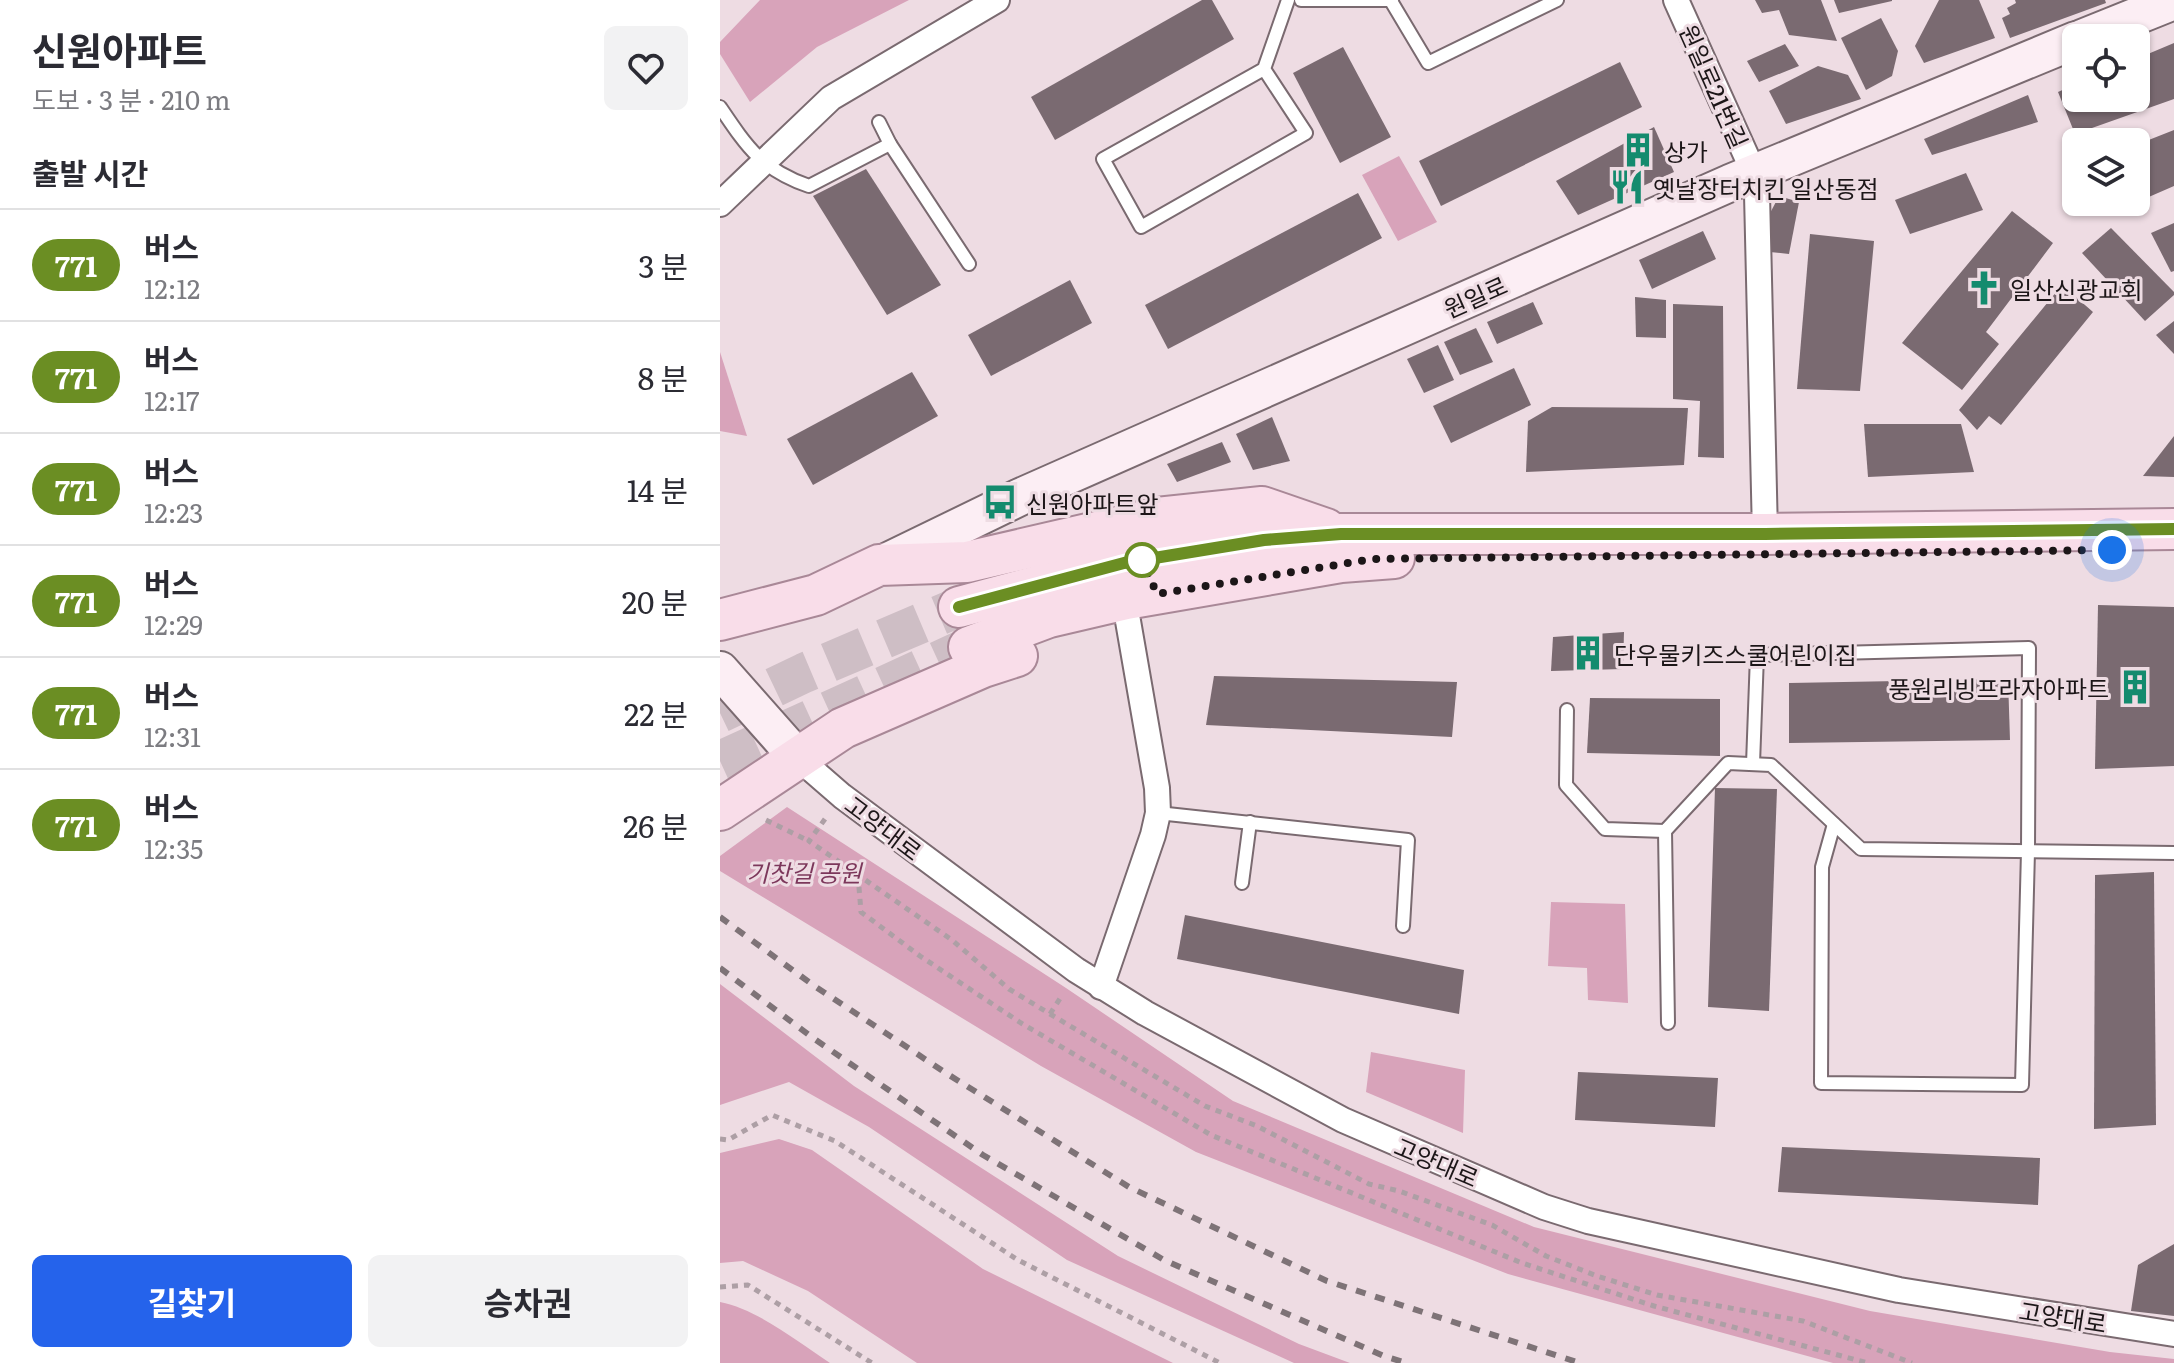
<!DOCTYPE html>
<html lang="ko">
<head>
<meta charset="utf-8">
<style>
	:root { --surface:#fff; --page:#f2f2f3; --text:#2b2b33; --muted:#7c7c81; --line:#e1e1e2; --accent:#2563eb }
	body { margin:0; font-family:Literata,"Noto Sans KR",serif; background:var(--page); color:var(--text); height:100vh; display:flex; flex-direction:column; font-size:30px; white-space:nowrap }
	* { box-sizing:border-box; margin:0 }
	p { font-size:26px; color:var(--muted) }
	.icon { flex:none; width:44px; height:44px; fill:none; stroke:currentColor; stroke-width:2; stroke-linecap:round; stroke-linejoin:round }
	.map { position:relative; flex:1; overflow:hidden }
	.panel { display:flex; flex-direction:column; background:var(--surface); width:720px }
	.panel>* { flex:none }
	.badge { padding:0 16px; border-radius:26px; font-size:28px; line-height:52px }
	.fabs { position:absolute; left:1342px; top:24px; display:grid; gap:16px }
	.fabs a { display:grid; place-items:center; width:88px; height:88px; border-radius:12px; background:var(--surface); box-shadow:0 2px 6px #0004; font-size:40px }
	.you { position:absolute; width:40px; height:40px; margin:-20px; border:6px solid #fff; border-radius:50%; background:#1a73e8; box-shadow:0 0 0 12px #1a73e833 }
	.map>.badge { position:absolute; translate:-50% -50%; box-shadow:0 0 0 4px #fff }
	h2 { padding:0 32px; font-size:30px; line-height:72px }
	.round { display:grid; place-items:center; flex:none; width:84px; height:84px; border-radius:12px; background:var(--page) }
	.overview { display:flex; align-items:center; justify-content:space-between; height:136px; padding:0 32px }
	h1 { font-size:38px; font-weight:700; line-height:60px }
	.action { display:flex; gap:16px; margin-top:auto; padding:16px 32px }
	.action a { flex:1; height:92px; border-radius:12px; background:var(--accent); color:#fff; font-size:32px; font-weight:700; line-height:92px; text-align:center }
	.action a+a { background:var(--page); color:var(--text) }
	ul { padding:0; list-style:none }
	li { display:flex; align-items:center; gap:24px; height:112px; padding:0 32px; border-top:2px solid var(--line) }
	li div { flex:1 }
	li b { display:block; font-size:30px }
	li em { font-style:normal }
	li .badge { min-width:88px; font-weight:700; text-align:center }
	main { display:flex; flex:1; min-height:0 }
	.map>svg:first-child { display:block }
	.green { fill:#d8a3ba }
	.building { fill:#7a6a71 }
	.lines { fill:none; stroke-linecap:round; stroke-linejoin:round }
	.primary-tunnel { stroke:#cebec5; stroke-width:40; stroke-dasharray:40 20; stroke-linecap:butt }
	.lane-casing { stroke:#7a6a70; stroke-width:16 }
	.street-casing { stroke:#7a6a70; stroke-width:28 }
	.secondary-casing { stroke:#7a6a70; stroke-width:40 }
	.primary-casing { stroke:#a98897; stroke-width:44 }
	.path { stroke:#ad9fa5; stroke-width:5; stroke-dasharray:6 6; stroke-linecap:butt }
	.lane { stroke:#fff; stroke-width:12 }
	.street { stroke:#fff; stroke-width:24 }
	.secondary { stroke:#fceef4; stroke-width:36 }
	.primary { stroke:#f9dde9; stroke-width:40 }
	.rail { stroke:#7e7377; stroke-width:6; stroke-dasharray:10 10; stroke-linecap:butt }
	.line-casing { stroke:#fff; stroke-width:18 }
	.line { stroke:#6b8e23; stroke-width:12 }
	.walk { stroke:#1c1618; stroke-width:8; stroke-dasharray:0 14.4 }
	.stop-dot { fill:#fff; stroke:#6b8e23; stroke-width:4 }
	.labels { text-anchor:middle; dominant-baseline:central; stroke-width:6; stroke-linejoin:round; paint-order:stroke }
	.street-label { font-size:24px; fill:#1c1618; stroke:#eedce3 }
	.poi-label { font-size:24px; fill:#1c1618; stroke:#eedce3; text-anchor:start }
	.park-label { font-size:24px; font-style:italic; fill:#7c375b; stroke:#eedce3 }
</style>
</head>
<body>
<main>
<section class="panel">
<div class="overview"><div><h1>신원아파트</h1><p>도보 · 3 분 · 210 m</p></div><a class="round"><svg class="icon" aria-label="heart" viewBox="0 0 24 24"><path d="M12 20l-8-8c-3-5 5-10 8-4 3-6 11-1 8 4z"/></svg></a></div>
<h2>출발 시간</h2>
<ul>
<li><span class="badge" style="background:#6b8e23;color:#fff">771</span><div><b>버스</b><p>12:12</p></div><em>3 분</em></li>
<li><span class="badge" style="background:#6b8e23;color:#fff">771</span><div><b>버스</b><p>12:17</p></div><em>8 분</em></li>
<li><span class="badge" style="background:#6b8e23;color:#fff">771</span><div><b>버스</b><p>12:23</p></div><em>14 분</em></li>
<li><span class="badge" style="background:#6b8e23;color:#fff">771</span><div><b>버스</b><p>12:29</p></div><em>20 분</em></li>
<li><span class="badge" style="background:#6b8e23;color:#fff">771</span><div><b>버스</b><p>12:31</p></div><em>22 분</em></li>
<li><span class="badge" style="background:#6b8e23;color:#fff">771</span><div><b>버스</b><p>12:35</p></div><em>26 분</em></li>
</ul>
<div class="action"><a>길찾기</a><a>승차권</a></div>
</section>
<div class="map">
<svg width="1454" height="1363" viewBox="0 0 1454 1363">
	<rect width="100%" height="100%" fill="#eedce3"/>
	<!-- green -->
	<g class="green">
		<path d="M40 0H189L97 47 30 102 0 54V42Z"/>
		<path d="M679 156 717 222 678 241 642 175Z"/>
		<path d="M0 352 27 436 0 431Z"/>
		<path d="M67 807 346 988 513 1101 814 1227 1150 1311 1390 1352 1454 1359V1363H1113L788 1274 476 1152 321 1066 0 871V856Z"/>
		<path d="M831 902 905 904 908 1003 868 1000 867 968 828 966Z"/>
		<path d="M0 984 134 1086 398 1256 579 1344 630 1363H574L347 1260 149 1127 69 1082 0 1105Z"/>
		<path d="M651 1052 745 1070 743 1133 646 1092Z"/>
		<path d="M59 1139 92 1150 263 1269 453 1363H197L88 1291 23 1261 0 1263V1153Z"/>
		<path d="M0 1302C37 1309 78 1342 110 1363H0Z"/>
	</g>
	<!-- building -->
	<g class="building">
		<path d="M482 0H492L514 39 335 140 311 97Z"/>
		<path d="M1035 0H1101L1117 41 1069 35 1059 10 1042 13Z"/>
		<path d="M1114 0H1172V1L1119 13Z"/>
		<path d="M1219 0H1259L1275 38 1204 63 1195 46Z"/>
		<path d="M1295 0H1385L1386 3 1290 38 1282 18 1290 14 1287 8 1296 3Z"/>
		<path d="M1161 18 1178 51 1172 76 1146 90 1121 38Z"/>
		<path d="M1454 43V99L1355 134 1338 92 1356 84V98H1416V59Z"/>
		<path d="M1065 44 1079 66 1039 82 1027 61Z"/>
		<path d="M623 47 671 137 620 163 573 73Z"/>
		<path d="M900 62 922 107 721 206 699 161Z"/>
		<path d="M1098 66 1128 75 1141 99 1066 124 1049 91Z"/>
		<path d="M1308 95 1318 122 1212 155 1204 139Z"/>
		<path d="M934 127 954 172 858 215 836 181Z"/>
		<path d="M1454 130V186L1392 213 1387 202H1416V145Z"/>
		<path d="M146 169 221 285 167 315 93 196Z"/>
		<path d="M1246 173 1263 210 1190 234 1175 200Z"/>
		<path d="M638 193 662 238 448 349 425 305Z"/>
		<path d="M1059 196 1079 202 1069 254 1050 252 1048 217Z"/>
		<path d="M1292 211 1333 243 1266 332 1279 344 1242 390 1182 343Z"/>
		<path d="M1454 223V271L1451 272 1431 233Z"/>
		<path d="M1391 228 1454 292V295L1425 321 1362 253Z"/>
		<path d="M983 231 996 259 932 289 919 260Z"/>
		<path d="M1090 234 1154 241 1140 391 1077 389Z"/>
		<path d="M350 280 372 323 271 376 248 335Z"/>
		<path d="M1342 285 1373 312 1281 425 1269 416 1257 430 1239 410Z"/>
		<path d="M915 297 946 300V338L916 337Z"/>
		<path d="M813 302 823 324 777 344 767 322Z"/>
		<path d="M953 304 1003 306 1004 458 978 457 980 401 953 399Z"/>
		<path d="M1454 321V354L1436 335Z"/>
		<path d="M756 328 773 362 740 375 724 342Z"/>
		<path d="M718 345 734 380 704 393 687 359Z"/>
		<path d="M794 368 811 405 731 443 713 406Z"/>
		<path d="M192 372 218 416 93 485 67 439Z"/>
		<path d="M832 407 968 408 964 465 806 472 808 421Z"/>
		<path d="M552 417 570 461 533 470 516 434Z"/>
		<path d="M1144 424H1241L1254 472 1148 477Z"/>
		<path d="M1454 436V477L1423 476Z"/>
		<path d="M502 442 511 462 457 482 447 464Z"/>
		<path d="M1378 605 1454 607V766L1375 769Z"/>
		<path d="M904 632 903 669 831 671 833 637Z"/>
		<path d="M494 676 737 682 732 737 486 725Z"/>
		<path d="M1288 679 1290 740 1069 743V683Z"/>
		<path d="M870 698 1000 699V756L867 753Z"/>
		<path d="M995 788 1057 789 1049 1011 988 1007Z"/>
		<path d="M1434 872 1436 1125 1374 1129 1375 875Z"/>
		<path d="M465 915 744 970 739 1014 457 959Z"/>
		<path d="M858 1072 998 1078 995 1127 855 1120Z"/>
		<path d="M1062 1147 1320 1158 1318 1205 1058 1192Z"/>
		<path d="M1454 1244V1316L1411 1311 1418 1265Z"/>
	</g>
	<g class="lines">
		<!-- primary-tunnel -->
		<g class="primary-tunnel">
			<path d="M0 713 84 673 239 607"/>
			<path d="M0 761 249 647"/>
		</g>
		<!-- lane casing -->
		<g class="lane-casing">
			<g id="lane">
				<path d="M581 0H672"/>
				<path d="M671 1 708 63 837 0"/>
				<path d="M544 69 586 133 421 227 383 159 544 69 568 0"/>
				<path d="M0 107C27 147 42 170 89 186L170 144"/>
				<path d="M159 122 170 144 249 264"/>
				<path d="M847 710 846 785 885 829 945 831 1008 763 1051 765 1141 849 1454 853"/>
				<path d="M1033 764 1037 655 1309 648 1308 851 1302 1085 1101 1083 1102 867 1114 824"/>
				<path d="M438 813 688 840 683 926"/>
				<path d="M945 831 948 1023"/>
				<path d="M522 883 530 822"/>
			</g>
		</g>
		<!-- street casing -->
		<g class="street-casing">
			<g id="street">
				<path d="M956 0 1034 173 1037 194 1045 534"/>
				<path d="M0 204 111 98 277 0"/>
				<path d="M77 757 122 796 356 970 425 1013 623 1120 824 1207 868 1221 1179 1290 1454 1334"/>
				<path d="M381 987 433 835 438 813 437 788 408 621"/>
			</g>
		</g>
		<!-- secondary casing -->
		<g class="secondary-casing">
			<g id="secondary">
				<path d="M1362 38 1454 1"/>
				<path d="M160 565 300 497 1010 183 1356 40"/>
				<path d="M0 670 77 757"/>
			</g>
		</g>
		<!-- primary casing -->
		<g class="primary-casing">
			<g id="primary">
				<path d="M239 607 404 563 544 540 621 534H1045L1454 529"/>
				<path d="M0 620 96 595 159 565 247 562 437 518 542 507 606 529"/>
				<path d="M249 647 329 617 406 599 621 562 674 558"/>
				<path d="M0 810 123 728 263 667 297 656"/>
			</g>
		</g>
		<!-- path -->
		<g class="path">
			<path d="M105 819 89 841 232 940 289 989 330 1014 485 1106 537 1126 649 1184 679 1191 772 1225 826 1256 877 1276 937 1295 1083 1321 1192 1363"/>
			<path d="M46 820 91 842"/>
			<path d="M138 875 141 912 200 956 301 1023 491 1135 802 1263 934 1306 1148 1363"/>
			<path d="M330 1014 341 997"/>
			<path d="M0 1139 8 1140 52 1115 115 1141 298 1260 500 1363"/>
			<path d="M0 1287 28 1285 152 1363"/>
		</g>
		<!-- lane -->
		<use href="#lane" class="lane"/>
		<!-- street -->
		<use href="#street" class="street"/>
		<!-- secondary -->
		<use href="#secondary" class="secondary"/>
		<!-- primary -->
		<use href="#primary" class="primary"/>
		<!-- rail -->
		<g class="rail">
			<path d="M0 917 93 985 229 1075 409 1187 607 1281 860 1363"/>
			<path d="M0 968 93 1038 263 1155 444 1260 664 1356 686 1363"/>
		</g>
	</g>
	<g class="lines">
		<!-- line casing -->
		<g class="line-casing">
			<path id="line" d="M239 607 404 563 544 540 621 534H1045L1454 529"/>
		</g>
		<!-- line -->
		<use href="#line" class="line"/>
		<!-- walk -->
		<path class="walk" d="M422 560 437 594 653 559 1392 550"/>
	</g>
	<!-- icons -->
	<defs>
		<g id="building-bare" transform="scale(2.76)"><path d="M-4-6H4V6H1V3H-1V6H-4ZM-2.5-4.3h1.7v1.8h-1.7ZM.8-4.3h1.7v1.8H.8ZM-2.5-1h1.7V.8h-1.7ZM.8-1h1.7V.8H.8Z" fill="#148b6e" stroke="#eedce3" stroke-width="2.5" paint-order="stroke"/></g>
		<g id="restaurant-bare" transform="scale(2.76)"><path d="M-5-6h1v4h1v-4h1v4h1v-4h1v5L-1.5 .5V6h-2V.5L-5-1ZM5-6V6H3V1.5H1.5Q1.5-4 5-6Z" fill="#148b6e" stroke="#eedce3" stroke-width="2.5" paint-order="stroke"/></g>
		<g id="church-bare" transform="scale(2.76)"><path d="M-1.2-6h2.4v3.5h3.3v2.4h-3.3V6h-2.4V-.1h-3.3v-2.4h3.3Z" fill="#148b6e" stroke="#eedce3" stroke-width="2.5" paint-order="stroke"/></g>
		<g id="bus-bare" transform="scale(2.76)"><path d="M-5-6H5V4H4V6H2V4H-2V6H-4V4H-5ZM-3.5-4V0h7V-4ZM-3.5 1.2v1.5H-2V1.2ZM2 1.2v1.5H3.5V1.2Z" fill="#148b6e" stroke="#eedce3" stroke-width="2.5" paint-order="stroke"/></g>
	</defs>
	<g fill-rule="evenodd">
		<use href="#building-bare" x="918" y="150"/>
		<use href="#restaurant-bare" x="907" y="187"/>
		<use href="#church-bare" x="1264" y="288"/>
		<use href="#bus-bare" x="280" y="502"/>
		<use href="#building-bare" x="868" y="653"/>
		<use href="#building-bare" x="1415" y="687"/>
	</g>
	<!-- markers -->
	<circle class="stop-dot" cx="422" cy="560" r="16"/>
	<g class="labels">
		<!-- street labels -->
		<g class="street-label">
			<text transform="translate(995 86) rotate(66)">원일로21번길</text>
			<text transform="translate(755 296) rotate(-24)">원일로</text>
			<text transform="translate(164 827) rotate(37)">고양대로</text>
			<text transform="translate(717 1161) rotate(23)">고양대로</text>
			<text transform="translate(1343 1316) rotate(9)">고양대로</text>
		</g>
		<!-- poi labels -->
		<g class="poi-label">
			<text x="944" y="150">상가</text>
			<text x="933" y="187">옛날장터치킨 일산동점</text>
			<text x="1290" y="288">일산신광교회</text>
			<text x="306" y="502">신원아파트앞</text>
			<text x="894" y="653">단우물키즈스쿨어린이집</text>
			<text x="1389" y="687" text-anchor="end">풍원리빙프라자아파트</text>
		</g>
		<!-- park labels -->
		<g class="park-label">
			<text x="84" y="871">기찻길 공원</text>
		</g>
	</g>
</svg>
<div class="fabs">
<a><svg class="icon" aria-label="locate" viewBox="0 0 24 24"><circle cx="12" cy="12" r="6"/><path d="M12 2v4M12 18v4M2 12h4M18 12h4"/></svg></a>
<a><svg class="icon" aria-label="layers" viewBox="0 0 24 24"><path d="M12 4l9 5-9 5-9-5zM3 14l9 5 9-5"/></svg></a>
</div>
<div class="you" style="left:1392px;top:550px"></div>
</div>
</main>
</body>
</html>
